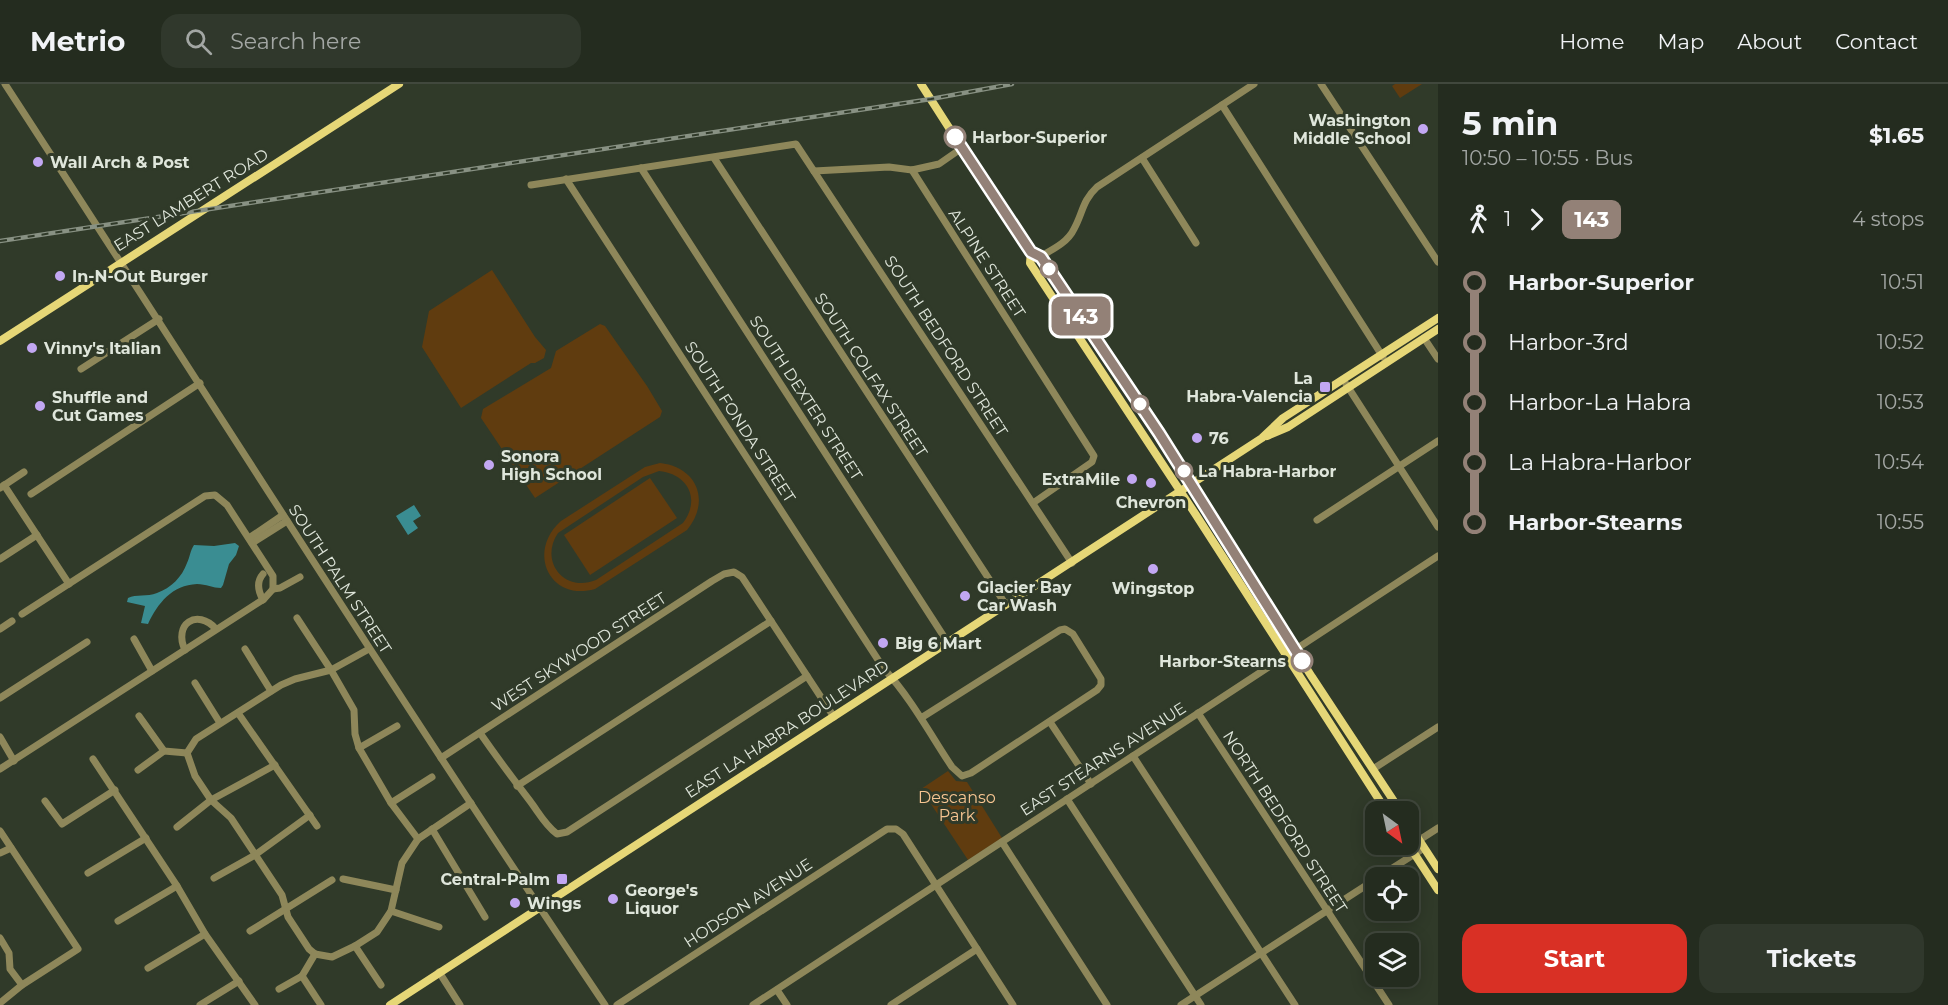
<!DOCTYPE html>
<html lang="en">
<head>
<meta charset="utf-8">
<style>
	:root { --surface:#242c1f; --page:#30382c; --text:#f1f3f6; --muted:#a3a7a4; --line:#41483d; --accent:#d93025 }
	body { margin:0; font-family:Montserrat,sans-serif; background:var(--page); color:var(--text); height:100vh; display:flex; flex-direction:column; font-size:22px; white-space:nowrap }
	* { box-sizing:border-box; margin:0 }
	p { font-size:20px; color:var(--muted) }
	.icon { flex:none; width:33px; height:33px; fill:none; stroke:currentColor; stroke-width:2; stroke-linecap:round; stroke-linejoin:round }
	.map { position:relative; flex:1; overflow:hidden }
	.panel { display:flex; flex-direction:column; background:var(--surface); width:510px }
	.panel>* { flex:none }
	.badge { padding:0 12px; border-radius:9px; font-size:21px; line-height:39px }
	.needle { width:39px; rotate:147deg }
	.fabs { position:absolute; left:1365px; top:717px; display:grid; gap:12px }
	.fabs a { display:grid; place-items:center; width:54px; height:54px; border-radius:12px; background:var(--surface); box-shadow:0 3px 15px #0003,0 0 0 2px var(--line); font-size:30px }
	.map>.badge { position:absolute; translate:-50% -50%; box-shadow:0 0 0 3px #fff }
	.legs { display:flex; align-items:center; gap:9px; height:66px; padding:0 24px; font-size:20px }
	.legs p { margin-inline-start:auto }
	.overview { display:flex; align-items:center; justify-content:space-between; height:102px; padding:0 24px }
	h1 { font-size:33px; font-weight:700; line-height:45px }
	.action { display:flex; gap:12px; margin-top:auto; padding:12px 24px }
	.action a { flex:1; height:69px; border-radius:18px; background:var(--accent); color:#fff; font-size:24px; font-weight:700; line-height:69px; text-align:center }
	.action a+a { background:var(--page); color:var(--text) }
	ul { padding:0 24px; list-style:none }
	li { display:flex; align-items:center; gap:21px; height:60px; font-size:22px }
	li i { display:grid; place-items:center; width:9px; height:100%; margin:0 8px; background:currentColor }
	li i::after { content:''; width:15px; height:15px; margin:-8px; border:4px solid; border-radius:50%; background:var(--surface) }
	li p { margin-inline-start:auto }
	li:first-child i { background:linear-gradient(#0000 50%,currentColor 0) }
	li:last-child i { background:linear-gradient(currentColor 50%,#0000 0) }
	header { display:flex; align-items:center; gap:36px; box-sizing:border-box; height:84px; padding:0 30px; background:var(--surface); border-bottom:2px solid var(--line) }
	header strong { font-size:28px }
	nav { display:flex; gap:33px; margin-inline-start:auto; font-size:21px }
	.search { width:420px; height:54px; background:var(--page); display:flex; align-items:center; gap:15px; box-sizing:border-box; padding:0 21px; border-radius:18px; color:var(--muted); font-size:22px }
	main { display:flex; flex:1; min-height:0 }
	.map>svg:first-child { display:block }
	.green { fill:#603c0f; fill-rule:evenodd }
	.water { fill:#3a8d92 }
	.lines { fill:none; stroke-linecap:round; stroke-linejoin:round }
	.minor { stroke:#8e875a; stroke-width:7 }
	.major { stroke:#e6d777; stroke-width:8 }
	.rail-casing { stroke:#889183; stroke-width:4.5 }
	.rail { stroke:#303a29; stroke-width:2; stroke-dasharray:7; stroke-linecap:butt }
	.line-1-casing { stroke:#fff; stroke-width:14 }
	.line-1 { stroke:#938177; stroke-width:9 }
	.poi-dot { fill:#c2a7f2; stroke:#303a29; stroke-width:2 }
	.stop-1-dot { fill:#fff; stroke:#938177; stroke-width:3 }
	.labels { text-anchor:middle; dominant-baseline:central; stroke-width:6; stroke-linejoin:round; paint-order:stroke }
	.poi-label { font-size:16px; font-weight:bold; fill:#dfe6db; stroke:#303a29; text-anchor:start }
	.stop-label { font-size:16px; font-weight:bold; fill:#dfe6db; stroke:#303a29; text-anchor:start }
	.street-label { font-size:16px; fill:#dfe6db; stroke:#303a29 }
	.park-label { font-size:16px; fill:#f7c592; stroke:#303a29 }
</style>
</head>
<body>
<header>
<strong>Metrio</strong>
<div class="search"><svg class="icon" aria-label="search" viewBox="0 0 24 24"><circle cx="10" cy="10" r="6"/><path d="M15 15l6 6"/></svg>Search here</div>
<nav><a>Home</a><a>Map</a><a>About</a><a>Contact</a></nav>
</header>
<main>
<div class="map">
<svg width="1438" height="921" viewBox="0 0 1438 921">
	<rect width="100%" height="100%" fill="#303a29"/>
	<!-- green -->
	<g class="green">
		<path d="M1395 0H1422L1400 14 1392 2Z"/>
		<path d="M492 186 535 253 546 266 544 274 535 279H531L461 324 422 263 429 227Z"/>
		<path d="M600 240 605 242 647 302 662 327 660 333 535 414 481 334 483 325 551 284 556 267Z"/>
		<path d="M660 379C697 383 711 417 687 446L595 505C550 518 526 468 561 437L645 383ZM659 387C688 390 701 415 683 439L596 496C564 509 539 477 558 449L643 393Z"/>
		<path d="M650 394 677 434 590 491 564 451Z"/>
		<path d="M948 687 956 697 967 698 1002 754 968 776 921 705Z"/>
	</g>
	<!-- water -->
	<g class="water">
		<path d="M414 421 421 432 413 437 418 444 408 451 396 432Z"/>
		<path d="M235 459 239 462 236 471 229 480 223 501 221 504C213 504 206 500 197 500 172 501 158 519 148 540L141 539 145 522 127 518 128 514C136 510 147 513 157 509 171 504 182 493 187 479 190 473 190 467 194 461L214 462Z"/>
	</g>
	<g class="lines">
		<!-- minor -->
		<g class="minor">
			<path d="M5 0C205 307 400 617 605 921"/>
			<path d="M1321 0 1438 178"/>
			<path d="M1222 21 1383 273"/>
			<path d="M714 74 1006 521"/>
			<path d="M1142 74 1196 159"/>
			<path d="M641 84 948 559"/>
			<path d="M912 86 1094 372 1092 378 1033 419"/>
			<path d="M814 87 889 83 912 86 939 80 962 64"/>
			<path d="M566 95 884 585C911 614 930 650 952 683L962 692 971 689 1097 606 1101 601V595L1073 550 1065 545 1060 546 921 634"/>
			<path d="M531 101 796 60 1072 479"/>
			<path d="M1036 175C1049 167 1067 160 1074 145 1083 129 1082 117 1097 103L1254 0"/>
			<path d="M1424 254 1438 275"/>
			<path d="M81 285 159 235"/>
			<path d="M1346 300 1438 443"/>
			<path d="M4 401 69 500"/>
			<path d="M0 404 24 388"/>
			<path d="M31 410 200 299"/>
			<path d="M1317 436 1438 357"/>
			<path d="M249 454 283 431"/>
			<path d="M252 459 287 437"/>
			<path d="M0 475 37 451"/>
			<path d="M263 490C256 498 258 507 263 516"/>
			<path d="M273 505 280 504 300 493"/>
			<path d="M297 534 331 586 354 626 355 650 359 664 391 719 418 755"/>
			<path d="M0 545 12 537"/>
			<path d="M134 555 152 587"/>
			<path d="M245 565 271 607"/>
			<path d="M185 566C173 540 197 524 216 545"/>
			<path d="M195 599 220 639"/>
			<path d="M0 614 87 558"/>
			<path d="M238 629 317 742"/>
			<path d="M1198 629 1389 921"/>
			<path d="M139 632 164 667 187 669"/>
			<path d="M1050 638 1091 700"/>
			<path d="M480 649C496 672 513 695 530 717 539 729 545 741 557 750L567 748 807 592"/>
			<path d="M0 653 14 677"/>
			<path d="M359 664 397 642"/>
			<path d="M187 669 195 692 211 716 231 734 282 811 288 833 309 865 315 870"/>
			<path d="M187 669 196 655 281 601 295 595 331 586 369 565"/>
			<path d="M1133 672 1295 921"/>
			<path d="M441 674 712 497 724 490 734 488 742 493 834 633"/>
			<path d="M93 675 177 802 205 850 255 921"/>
			<path d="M0 685 264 515 273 505V492L227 421 215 411 205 412 22 530"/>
			<path d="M1373 685 1438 643"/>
			<path d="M138 686 164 667"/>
			<path d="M517 702 771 537"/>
			<path d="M1067 715 1201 921"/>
			<path d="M45 717 62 740 115 706"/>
			<path d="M391 719 432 693"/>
			<path d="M177 743 211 716 275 681"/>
			<path d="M432 745 485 833"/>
			<path d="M0 747 78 865 22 901 0 919"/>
			<path d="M1002 758 1107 921"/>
			<path d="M1410 762 1438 744"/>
			<path d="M0 769 11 764"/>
			<path d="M88 789 146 754"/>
			<path d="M214 794 255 771 310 731"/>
			<path d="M1377 794 1424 764"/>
			<path d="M343 795 396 806"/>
			<path d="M391 827 439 843"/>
			<path d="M118 837 177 802"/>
			<path d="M250 847 332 796"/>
			<path d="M0 854 9 869 10 885 22 901"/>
			<path d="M355 862 381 901"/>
			<path d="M315 870 332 873 355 862 377 848 391 827 402 779 418 755 471 719"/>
			<path d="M148 884 205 850"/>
			<path d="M439 888 460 921"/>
			<path d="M302 892 321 921"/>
			<path d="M279 905 302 892 315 870"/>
			<path d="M777 906 787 921"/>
			<path d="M200 921 239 897"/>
			<path d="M617 921 887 745H896L903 750 1013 921"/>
			<path d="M753 921 1438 472"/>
			<path d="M891 921 977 865"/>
			<path d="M1181 921 1376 795"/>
		</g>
		<!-- major -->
		<g class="major">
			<path d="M921 0 962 64 1031 168 1030 179 1049 208 1196 431 1387 728"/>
			<path d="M1031 168 1041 173 1159 349 1312 593 1401 728"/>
			<path d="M0 257 399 0"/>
			<path d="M1267 352 1288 343 1438 245"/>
			<path d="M1408 739 1438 785"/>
			<path d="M1408 760 1438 806"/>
			<path d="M390 921 1262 354 1283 334 1438 234"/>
		</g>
		<!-- rail casing -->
		<g class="rail-casing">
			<path id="rail" d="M0 157 931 15 1012 0"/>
		</g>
		<!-- rail -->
		<use href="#rail" class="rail"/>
	</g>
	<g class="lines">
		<!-- line-1 casing -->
		<g class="line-1-casing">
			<path id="line-1" d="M955 53 1031 168 1041 173 1159 349 1302 577"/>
		</g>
		<!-- line-1 -->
		<use href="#line-1" class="line-1"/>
	</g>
	<!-- markers -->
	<g class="poi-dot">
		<circle cx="1423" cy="45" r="6"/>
		<circle cx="38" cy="78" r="6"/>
		<circle cx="60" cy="192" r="6"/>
		<circle cx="32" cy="264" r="6"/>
		<rect x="1319" y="297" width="12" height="12" rx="3"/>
		<circle cx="40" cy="322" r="6"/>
		<circle cx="1197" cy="354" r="6"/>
		<circle cx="489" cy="381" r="6"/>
		<circle cx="1132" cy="395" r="6"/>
		<circle cx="1151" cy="399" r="6"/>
		<circle cx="1153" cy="485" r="6"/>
		<circle cx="965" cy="512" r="6"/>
		<circle cx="883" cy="559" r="6"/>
		<rect x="556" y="789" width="12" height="12" rx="3"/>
		<circle cx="613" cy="815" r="6"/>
		<circle cx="515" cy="819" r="6"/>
	</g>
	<g class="stop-1-dot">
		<circle cx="955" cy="53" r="10"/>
		<circle cx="1049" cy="185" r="8"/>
		<circle cx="1140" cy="320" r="8"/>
		<circle cx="1184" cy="387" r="8"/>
		<circle cx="1302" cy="577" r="10"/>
	</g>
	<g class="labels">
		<!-- poi labels -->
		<g class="poi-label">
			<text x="1411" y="36" text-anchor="end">Washington<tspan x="1411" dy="18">Middle School</tspan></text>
			<text x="50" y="78">Wall Arch &amp; Post</text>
			<text x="72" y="192">In-N-Out Burger</text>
			<text x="44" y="264">Vinny's Italian</text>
			<text x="1313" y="294" text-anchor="end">La<tspan x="1313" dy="18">Habra-Valencia</tspan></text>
			<text x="52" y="313">Shuffle and<tspan x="52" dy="18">Cut Games</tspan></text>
			<text x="1209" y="354">76</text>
			<text x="501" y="372">Sonora<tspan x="501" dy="18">High School</tspan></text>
			<text x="1120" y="395" text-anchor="end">ExtraMile</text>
			<text x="1151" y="418" text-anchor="middle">Chevron</text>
			<text x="977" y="503">Glacier Bay<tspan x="977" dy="18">Car Wash</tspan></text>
			<text x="1153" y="504" text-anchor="middle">Wingstop</text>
			<text x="895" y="559">Big 6 Mart</text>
			<text x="550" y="795" text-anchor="end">Central-Palm</text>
			<text x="625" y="806">George's<tspan x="625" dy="18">Liquor</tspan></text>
			<text x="527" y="819">Wings</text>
		</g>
		<!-- stop labels -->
		<g class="stop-label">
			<text x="972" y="53">Harbor-Superior</text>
			<text x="1198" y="387">La Habra-Harbor</text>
			<text x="1286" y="577" text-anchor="end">Harbor-Stearns</text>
		</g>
		<!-- street labels -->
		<g class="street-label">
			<text transform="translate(191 116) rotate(-32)">EAST LAMBERT ROAD</text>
			<text transform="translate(987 179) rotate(57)">ALPINE STREET</text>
			<text transform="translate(946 262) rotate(57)">SOUTH BEDFORD STREET</text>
			<text transform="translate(871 291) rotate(57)">SOUTH COLFAX STREET</text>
			<text transform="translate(806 314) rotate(57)">SOUTH DEXTER STREET</text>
			<text transform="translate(740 338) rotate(57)">SOUTH FONDA STREET</text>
			<text transform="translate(340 495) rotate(57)">SOUTH PALM STREET</text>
			<text transform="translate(579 568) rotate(-33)">WEST SKYWOOD STREET</text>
			<text transform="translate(787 645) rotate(-33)">EAST LA HABRA BOULEVARD</text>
			<text transform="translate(1103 675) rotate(-33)">EAST STEARNS AVENUE</text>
			<text transform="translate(1285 738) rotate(57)">NORTH BEDFORD STREET</text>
			<text transform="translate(748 819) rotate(-33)">HODSON AVENUE</text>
		</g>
		<!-- park labels -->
		<g class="park-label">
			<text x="957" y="713">Descanso<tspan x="957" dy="18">Park</tspan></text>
		</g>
	</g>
</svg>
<div class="fabs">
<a><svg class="needle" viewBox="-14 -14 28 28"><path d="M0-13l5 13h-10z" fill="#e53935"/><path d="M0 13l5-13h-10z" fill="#a3a7a4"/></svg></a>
<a><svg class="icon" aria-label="locate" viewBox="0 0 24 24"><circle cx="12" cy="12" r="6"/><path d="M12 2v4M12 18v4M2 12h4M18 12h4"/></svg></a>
<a><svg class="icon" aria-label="layers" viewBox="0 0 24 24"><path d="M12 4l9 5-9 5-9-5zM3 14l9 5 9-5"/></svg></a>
</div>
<b class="badge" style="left:1081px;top:232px;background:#938177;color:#fff">143</b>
</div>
<section class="panel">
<div class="overview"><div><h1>5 min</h1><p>10:50 – 10:55 · Bus</p></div><b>$1.65</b></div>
<div class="legs"><svg class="icon" aria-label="walk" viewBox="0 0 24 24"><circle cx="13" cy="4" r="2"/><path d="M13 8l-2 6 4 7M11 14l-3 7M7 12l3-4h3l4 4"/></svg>1<svg class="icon" aria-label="forward" viewBox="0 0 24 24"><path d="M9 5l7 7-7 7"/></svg><b class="badge" style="background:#938177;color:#fff">143</b><p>4 stops</p></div>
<ul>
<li><i style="color:#938177"></i><b>Harbor-Superior</b><p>10:51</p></li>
<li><i style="color:#938177"></i><span>Harbor-3rd</span><p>10:52</p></li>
<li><i style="color:#938177"></i><span>Harbor-La Habra</span><p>10:53</p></li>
<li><i style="color:#938177"></i><span>La Habra-Harbor</span><p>10:54</p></li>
<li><i style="color:#938177"></i><b>Harbor-Stearns</b><p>10:55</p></li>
</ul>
<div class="action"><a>Start</a><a>Tickets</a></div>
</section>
</main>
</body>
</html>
